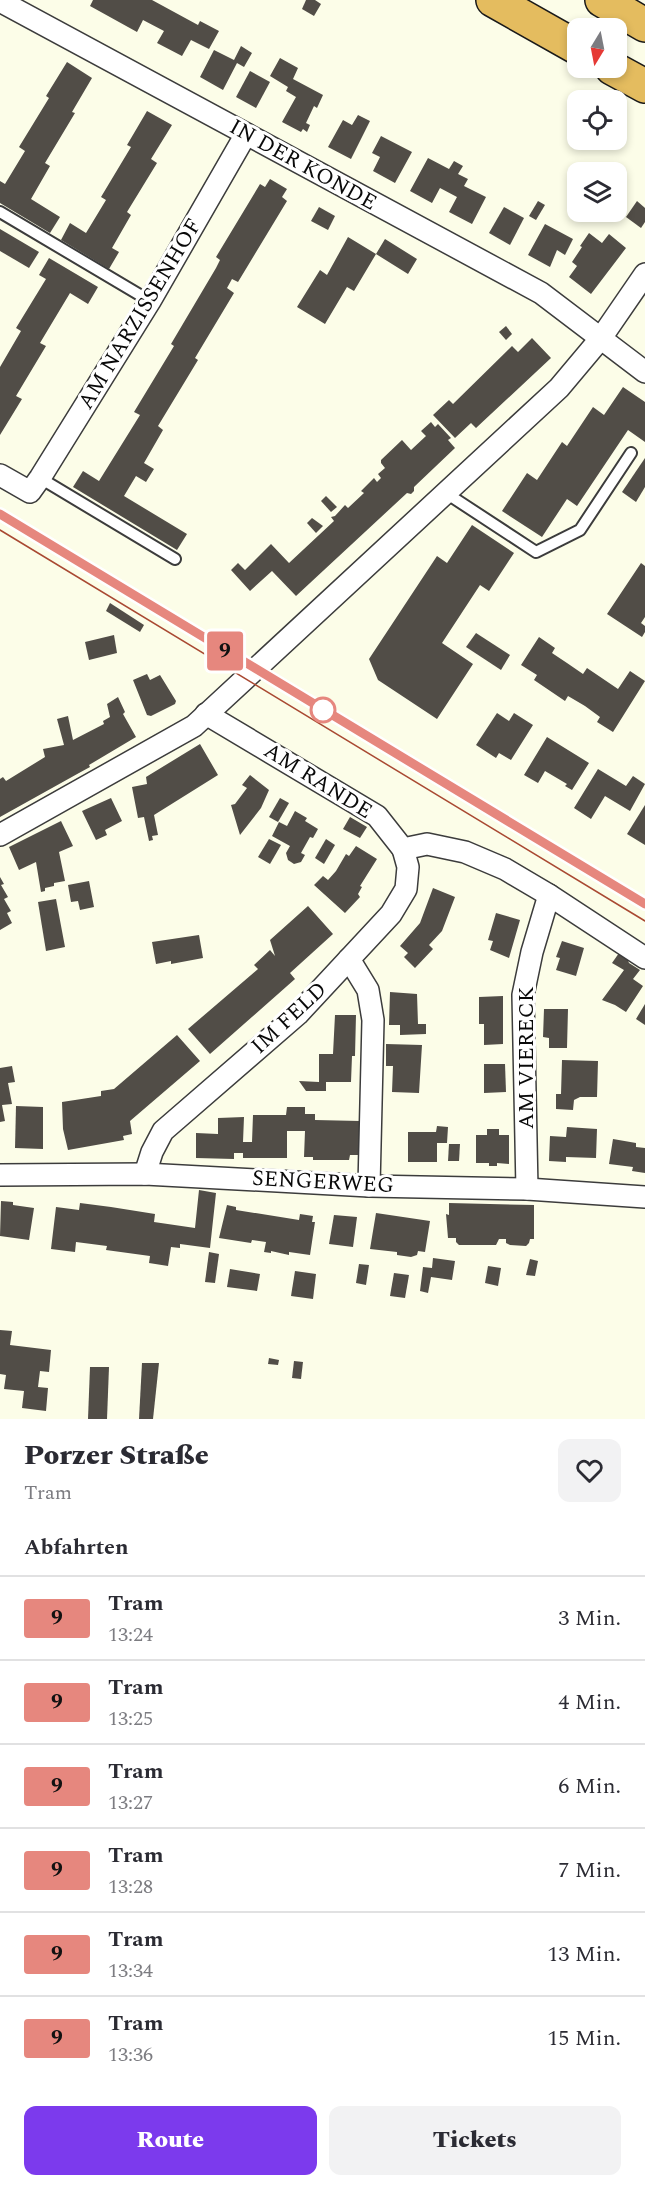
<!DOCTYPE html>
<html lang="de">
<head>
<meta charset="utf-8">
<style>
	:root { --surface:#fff; --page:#f2f2f3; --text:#2b2b33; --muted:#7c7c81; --line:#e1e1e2; --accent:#7c3aed }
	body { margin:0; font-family:Spectral,serif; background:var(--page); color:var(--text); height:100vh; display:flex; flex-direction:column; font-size:22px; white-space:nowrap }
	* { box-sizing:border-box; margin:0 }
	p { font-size:20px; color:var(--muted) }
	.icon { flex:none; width:33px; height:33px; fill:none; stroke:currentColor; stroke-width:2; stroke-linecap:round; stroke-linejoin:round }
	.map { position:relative; height:1419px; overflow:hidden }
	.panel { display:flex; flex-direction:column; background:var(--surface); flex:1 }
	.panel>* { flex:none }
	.badge { padding:0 12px; border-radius:4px; font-size:21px; line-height:39px }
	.needle { width:39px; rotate:190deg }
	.fabs { position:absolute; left:567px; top:18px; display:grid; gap:12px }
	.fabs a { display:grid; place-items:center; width:60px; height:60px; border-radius:12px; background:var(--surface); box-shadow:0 3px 9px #0003; font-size:30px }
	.map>.badge { position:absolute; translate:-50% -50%; box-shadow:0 0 0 3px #fff }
	h2 { padding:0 24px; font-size:22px; line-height:54px }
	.round { display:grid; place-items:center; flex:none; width:63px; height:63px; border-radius:12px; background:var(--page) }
	.overview { display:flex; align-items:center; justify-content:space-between; height:102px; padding:0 24px }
	h1 { font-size:28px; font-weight:800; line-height:45px }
	.button { display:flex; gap:12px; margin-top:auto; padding:12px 24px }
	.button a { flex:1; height:69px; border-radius:12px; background:var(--accent); color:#fff; font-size:24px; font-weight:800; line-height:69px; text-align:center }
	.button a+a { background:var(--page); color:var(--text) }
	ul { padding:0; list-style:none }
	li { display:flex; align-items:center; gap:18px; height:84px; padding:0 24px; border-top:2px solid var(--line) }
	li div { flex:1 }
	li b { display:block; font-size:22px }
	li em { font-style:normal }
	li .badge { min-width:66px; font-weight:700; text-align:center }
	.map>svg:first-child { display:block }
	.building { fill:#514d47 }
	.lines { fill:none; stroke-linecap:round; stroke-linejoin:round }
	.service-casing { stroke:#3c3c3c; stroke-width:14 }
	.minor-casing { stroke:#3c3c3c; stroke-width:24 }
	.motorway-casing { stroke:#1a1a1a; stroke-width:36 }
	.service { stroke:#fff; stroke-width:10 }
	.minor { stroke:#fff; stroke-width:21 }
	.motorway { stroke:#e4bc5f; stroke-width:33 }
	.tram { stroke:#a94932; stroke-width:1.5 }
	.line-casing { stroke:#fff; stroke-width:14 }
	.line { stroke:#e6877e; stroke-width:9 }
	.stop-dot { fill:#fff; stroke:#e6877e; stroke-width:3 }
	.labels { text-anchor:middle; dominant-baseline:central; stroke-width:6; stroke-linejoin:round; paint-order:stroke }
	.street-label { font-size:22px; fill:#090909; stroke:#fff }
</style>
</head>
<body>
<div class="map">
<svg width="645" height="1419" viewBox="0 0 645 1419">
	<rect width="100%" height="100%" fill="#fcfde8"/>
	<!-- building -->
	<g class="building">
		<path d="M93 0H152L198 25 200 21 219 31 209 49 191 40 182 56 157 43 164 31 143 20 137 32 90 6Z"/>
		<path d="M306 0H315L321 4 314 16 302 9Z"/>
		<path d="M241 46 252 53 244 67 237 63 223 90 200 77 214 50 234 60Z"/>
		<path d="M280 58 298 68 293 79 323 95 317 108 314 106 306 123 310 125 307 132 303 129 301 132 282 122 296 97 286 91 288 87 270 76Z"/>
		<path d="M67 62 92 78 72 112 75 113 45 163 50 166 31 199 60 217 50 233 0 203V181L5 184 25 151 19 147 49 98 46 96Z"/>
		<path d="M250 71 270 82 256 108 236 97Z"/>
		<path d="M147 111 172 125 151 159 157 163 127 212 131 215 112 248 119 252 109 269 61 240 70 223 86 233 106 200 101 197 131 147 127 145Z"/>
		<path d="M358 115 370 121 351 159 328 147 343 120 352 125Z"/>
		<path d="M381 136 412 152 395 183 373 171 380 157 372 153Z"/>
		<path d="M428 158 449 169 454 161 463 166 458 174 468 179 464 186 486 197 472 224 449 212 457 197 440 188 432 203 410 191Z"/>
		<path d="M270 179 287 189 282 197 287 201 238 282 232 279 227 288 234 293 195 358 198 360 158 426 163 430 144 463 154 469 146 482 136 476 124 496 187 534 177 550 73 487 83 471 99 481 140 415 134 412 174 346 171 344 216 268 220 260 216 257 260 184 265 187Z"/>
		<path d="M538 201 545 205 536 220 529 216Z"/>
		<path d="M637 201 645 208V222L641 228 626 217Z"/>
		<path d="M319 207 335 216 328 230 311 221Z"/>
		<path d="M504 207 524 218 510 245 489 233Z"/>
		<path d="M545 224 573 239 565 255 557 250 550 267 528 255Z"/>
		<path d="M0 229 39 252 29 268 0 251Z"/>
		<path d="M589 233 602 243 609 234 626 248 591 294 569 277 577 266 572 262 582 247 580 246Z"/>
		<path d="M348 237 376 254 385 239 417 259 408 274 376 254 354 291 347 287 325 324 297 307 320 270 327 275Z"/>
		<path d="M49 258 98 287 88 304 70 293 40 343 46 346 16 396 22 399 0 435V367L21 331 16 328 46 279 39 275Z"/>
		<path d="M506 326 512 334 506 340 499 332Z"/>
		<path d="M532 338 551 358 476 428 471 423 455 438 433 415 449 400 453 404 512 346 518 352Z"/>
		<path d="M623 387 645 402V442L628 430 577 506 567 499 542 537 502 511 527 473 537 480 562 442 567 446 593 407 604 415Z"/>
		<path d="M431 422 435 427 438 424 451 438 448 440 455 448 414 487V491L411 494 407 493 296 596 272 571 250 591 231 570 238 563 245 570 271 544 289 563 334 521 331 517 335 516 345 505 348 508 364 493 361 491 374 478 377 482 381 478 378 474 385 468 381 463V460L402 440 411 450 426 436 421 431Z"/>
		<path d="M645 458V487L636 502 622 492Z"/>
		<path d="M326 496 337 507 331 512 321 501Z"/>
		<path d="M312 518 323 526 316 533 307 523Z"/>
		<path d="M472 525 514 553 489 591 480 585 442 643 473 664 437 719 378 680 369 659 437 556 447 563Z"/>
		<path d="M641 563 645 566V617L641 623 645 626V632L642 637 607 614Z"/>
		<path d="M110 603 144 625 140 632 106 611Z"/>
		<path d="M476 633 510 655 501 670 466 647Z"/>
		<path d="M114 635 117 653 89 660 85 642Z"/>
		<path d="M539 637 555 648 552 653 567 663 583 674 587 668 618 689 630 671 645 681 613 732 597 722 600 717 585 706 568 696 565 701 534 680 537 675 521 665Z"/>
		<path d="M147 674 150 680 160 675 176 701 175 704 151 716 147 715 133 680Z"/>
		<path d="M118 697 125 712 123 714 136 737 89 765 90 767 79 773 0 817V779L3 777 6 781 45 757 43 749 64 745 57 719 68 716 73 740 104 724 103 721 110 717 107 704Z"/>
		<path d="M497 713 509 721 514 713 533 725 511 760 499 753 496 758 476 745Z"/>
		<path d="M547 737 589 763 572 790 565 786 567 784 545 771 538 783 524 775Z"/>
		<path d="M200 744 218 775 154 815 158 835 152 836 153 840 149 841 144 817 138 818 132 787 147 784 146 777Z"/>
		<path d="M598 769 626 786 633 776 645 784 630 811 605 796 591 819 574 808Z"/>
		<path d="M250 775 269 790 261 808 240 835 231 805 235 804 247 788 242 785Z"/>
		<path d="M111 798 122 821 105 830 107 835 96 840 82 811Z"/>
		<path d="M280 798 289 803 278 822 269 817Z"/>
		<path d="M645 805V845L627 834Z"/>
		<path d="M295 811 307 818 305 821 318 829 313 838 310 837 301 853 305 855 301 862 294 864 288 860 286 853 290 846 272 836 279 822 287 826Z"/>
		<path d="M350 817 367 827 360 838 343 829Z"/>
		<path d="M61 821 73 846 59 852 65 881 54 883V886L45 888V891L41 892 36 862 19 870 9 847Z"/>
		<path d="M269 839 281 845 270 864 258 857Z"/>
		<path d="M326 839 335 845 324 864 315 858Z"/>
		<path d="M356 846 377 859 360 886 362 887 358 894 360 897 345 913 314 885 323 876 328 880 336 871 346 854 349 856Z"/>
		<path d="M0 877 4 884 1 885 8 897 4 899 11 911 7 913 12 923 0 930Z"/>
		<path d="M89 881 94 907 80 910 78 901 71 902 68 885Z"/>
		<path d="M433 888 455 897 442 931 429 945 433 949 415 968 404 957 408 953 400 946 420 923Z"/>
		<path d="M56 899 65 947 46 951 38 902Z"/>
		<path d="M308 906 333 934 290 973 295 979 210 1054 188 1029 258 969 254 965 270 950 275 956 270 940Z"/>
		<path d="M496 913 520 920 509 958 490 950 493 941 488 940Z"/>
		<path d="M199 935 203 958 171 964V961L156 964 152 942Z"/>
		<path d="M562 941 584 948 576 976 556 970 560 958 556 957Z"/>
		<path d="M619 953 627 958 629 963 640 970 633 979 643 986 626 1012 615 1005 602 1000 624 970 612 963Z"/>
		<path d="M390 992 417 994 418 1024H426V1034L400 1035V1025H389Z"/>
		<path d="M503 996V1044L484 1045V1024H479V997Z"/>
		<path d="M645 1004V1025L636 1019Z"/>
		<path d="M544 1009H568L567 1048H549V1038L543 1037Z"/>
		<path d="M335 1015H356L355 1056H352L351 1082H326V1091H306L299 1081 319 1082V1054H333Z"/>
		<path d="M177 1035 200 1061 130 1121 132 1134 123 1136 124 1140 68 1150 63 1129 62 1102 101 1096V1091L114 1089Z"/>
		<path d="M386 1044 422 1045 419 1093 392 1092 393 1066H386Z"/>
		<path d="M562 1060 598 1061 597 1097H580L574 1100 573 1110 556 1109V1094H561Z"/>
		<path d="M484 1064H505L506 1092 484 1093Z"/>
		<path d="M12 1066 15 1082 8 1083 12 1104 2 1105 5 1121 0 1122V1068Z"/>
		<path d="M16 1106 43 1107V1149L15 1148Z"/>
		<path d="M287 1107H305V1114H315V1120L360 1121 359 1155H350L349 1160H313V1157H304L305 1131H287V1158H243V1153H234V1159L196 1158V1133L218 1134V1118L244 1117 243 1142H252L253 1115H286Z"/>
		<path d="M437 1126 448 1127 447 1143H437V1162H408V1132H436Z"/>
		<path d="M567 1127 597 1129 596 1158 566 1157V1162L549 1161 550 1136 566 1137Z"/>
		<path d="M487 1129H499V1135H509V1164L497 1163V1166H489V1163H476V1135H487Z"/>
		<path d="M613 1139 636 1143V1147L645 1148V1173L632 1171 633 1167 609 1164Z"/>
		<path d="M449 1144H460L459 1161H448Z"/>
		<path d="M199 1190 216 1193 210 1248 180 1244V1248L171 1247 168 1266 149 1263 150 1256 106 1250 107 1246 76 1242 75 1252 51 1249 56 1207 79 1210 80 1203 111 1207 155 1214 154 1222 195 1228Z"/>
		<path d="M1 1201 13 1202V1205L34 1208 29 1240 0 1236Z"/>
		<path d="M449 1203 534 1205V1239H530L529 1243 526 1246 510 1245 506 1243V1239H499L496 1245H459L456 1242V1238H448L446 1214 449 1215Z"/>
		<path d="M227 1205 236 1207V1210L299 1220 300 1214 313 1216 312 1222H315L310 1255 289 1252V1255L271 1251V1253L264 1252 266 1242 252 1240 251 1243 219 1238Z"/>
		<path d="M376 1213 430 1221 425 1252 418 1251 417 1255 411 1257 397 1255V1252L370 1249Z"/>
		<path d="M334 1215 357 1217 353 1247 329 1244Z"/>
		<path d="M209 1252 219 1254 215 1283 205 1282Z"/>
		<path d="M433 1258 455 1261 452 1280 431 1277 428 1293 420 1291 423 1267 432 1268Z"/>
		<path d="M530 1259 538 1261 535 1276 526 1275Z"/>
		<path d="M359 1264 369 1265 366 1285 356 1283Z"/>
		<path d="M488 1266 501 1268 498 1286 485 1283Z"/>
		<path d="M230 1269 260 1274 257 1291 227 1287Z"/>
		<path d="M295 1271 316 1274 313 1299 291 1296Z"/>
		<path d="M394 1273 409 1275 405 1298 390 1296Z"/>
		<path d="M0 1330 12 1331 10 1345 51 1350 49 1372 40 1371 38 1387 48 1388 46 1411 22 1408 24 1391 4 1389 6 1375 0 1374Z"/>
		<path d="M269 1358 279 1360 278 1365 268 1364Z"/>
		<path d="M294 1361 303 1362 301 1379 292 1378Z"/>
		<path d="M142 1363H159L153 1419H139Z"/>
		<path d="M90 1367H109L107 1419H88Z"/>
	</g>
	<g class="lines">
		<!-- service casing -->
		<g class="service-casing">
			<g id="service">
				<path d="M0 212 150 301"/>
				<path d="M40 478 175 559"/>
				<path d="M446 493 536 552 580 530 631 453"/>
			</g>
		</g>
		<!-- minor casing -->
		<g class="minor-casing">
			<g id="minor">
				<path d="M0 1 541 293 645 372"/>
				<path d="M0 475 30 492 40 478 150 301 246 134"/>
				<path d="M206 714 377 816 403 849 427 844 465 852 505 869 549 895 645 958"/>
				<path d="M0 835 194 726 559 388 601 338 645 274"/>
				<path d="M349 959 368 990 373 1020 369 1186"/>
				<path d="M145 1174 152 1152 163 1131 298 1014 391 914 406 889 408 867 403 849"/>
				<path d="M0 1175 145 1174 369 1186 527 1189 645 1197"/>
				<path d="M527 1189 523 995 532 952 549 895"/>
			</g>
		</g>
		<!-- motorway casing -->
		<g class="motorway-casing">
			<g id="motorway">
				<path d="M493 0 578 48"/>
				<path d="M602 0 645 25"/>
				<path d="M612 68 645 86"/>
			</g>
		</g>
		<!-- service -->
		<use href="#service" class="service"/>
		<!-- minor -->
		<use href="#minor" class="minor"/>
		<!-- motorway -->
		<use href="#motorway" class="motorway"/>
		<!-- tram -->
		<g class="tram">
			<path d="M0 514 645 904"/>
			<path d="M0 530 645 921"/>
		</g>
	</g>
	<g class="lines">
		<!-- line casing -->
		<g class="line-casing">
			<path id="line" d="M0 514 645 904"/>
		</g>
		<!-- line -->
		<use href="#line" class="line"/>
	</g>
	<!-- markers -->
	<circle class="stop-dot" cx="323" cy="710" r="12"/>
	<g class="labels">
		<!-- street labels -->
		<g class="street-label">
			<text transform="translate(303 165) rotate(29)">IN DER KONDE</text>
			<text transform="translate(140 314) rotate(-59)">AM NARZISSENHOF</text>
			<text transform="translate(318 781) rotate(32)">AM RANDE</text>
			<text transform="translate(289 1018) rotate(-43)">IM FELD</text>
			<text transform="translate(526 1058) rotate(-90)">AM VIERECK</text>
			<text transform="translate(323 1182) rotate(3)">SENGERWEG</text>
		</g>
	</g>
</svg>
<div class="fabs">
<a><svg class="needle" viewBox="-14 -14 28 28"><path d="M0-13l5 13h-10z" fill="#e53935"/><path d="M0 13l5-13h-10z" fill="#7c7c81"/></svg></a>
<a><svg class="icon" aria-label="locate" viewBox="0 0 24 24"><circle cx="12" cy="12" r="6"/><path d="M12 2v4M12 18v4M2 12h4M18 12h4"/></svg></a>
<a><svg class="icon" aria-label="layers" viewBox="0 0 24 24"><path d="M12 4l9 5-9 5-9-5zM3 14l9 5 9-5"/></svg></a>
</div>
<b class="badge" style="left:225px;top:651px;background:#e6877e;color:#111">9</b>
</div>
<section class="panel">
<div class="overview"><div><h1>Porzer Straße</h1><p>Tram</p></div><a class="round"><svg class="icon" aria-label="heart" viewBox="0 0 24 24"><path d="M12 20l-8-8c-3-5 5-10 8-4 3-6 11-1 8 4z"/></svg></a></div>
<h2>Abfahrten</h2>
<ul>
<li><span class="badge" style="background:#e6877e;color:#111">9</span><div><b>Tram</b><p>13:24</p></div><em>3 Min.</em></li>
<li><span class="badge" style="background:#e6877e;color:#111">9</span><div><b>Tram</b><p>13:25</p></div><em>4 Min.</em></li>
<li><span class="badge" style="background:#e6877e;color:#111">9</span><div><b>Tram</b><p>13:27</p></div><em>6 Min.</em></li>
<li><span class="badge" style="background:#e6877e;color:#111">9</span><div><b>Tram</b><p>13:28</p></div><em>7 Min.</em></li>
<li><span class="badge" style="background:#e6877e;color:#111">9</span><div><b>Tram</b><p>13:34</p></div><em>13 Min.</em></li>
<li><span class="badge" style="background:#e6877e;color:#111">9</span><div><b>Tram</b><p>13:36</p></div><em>15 Min.</em></li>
</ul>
<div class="button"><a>Route</a><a>Tickets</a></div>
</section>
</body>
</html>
